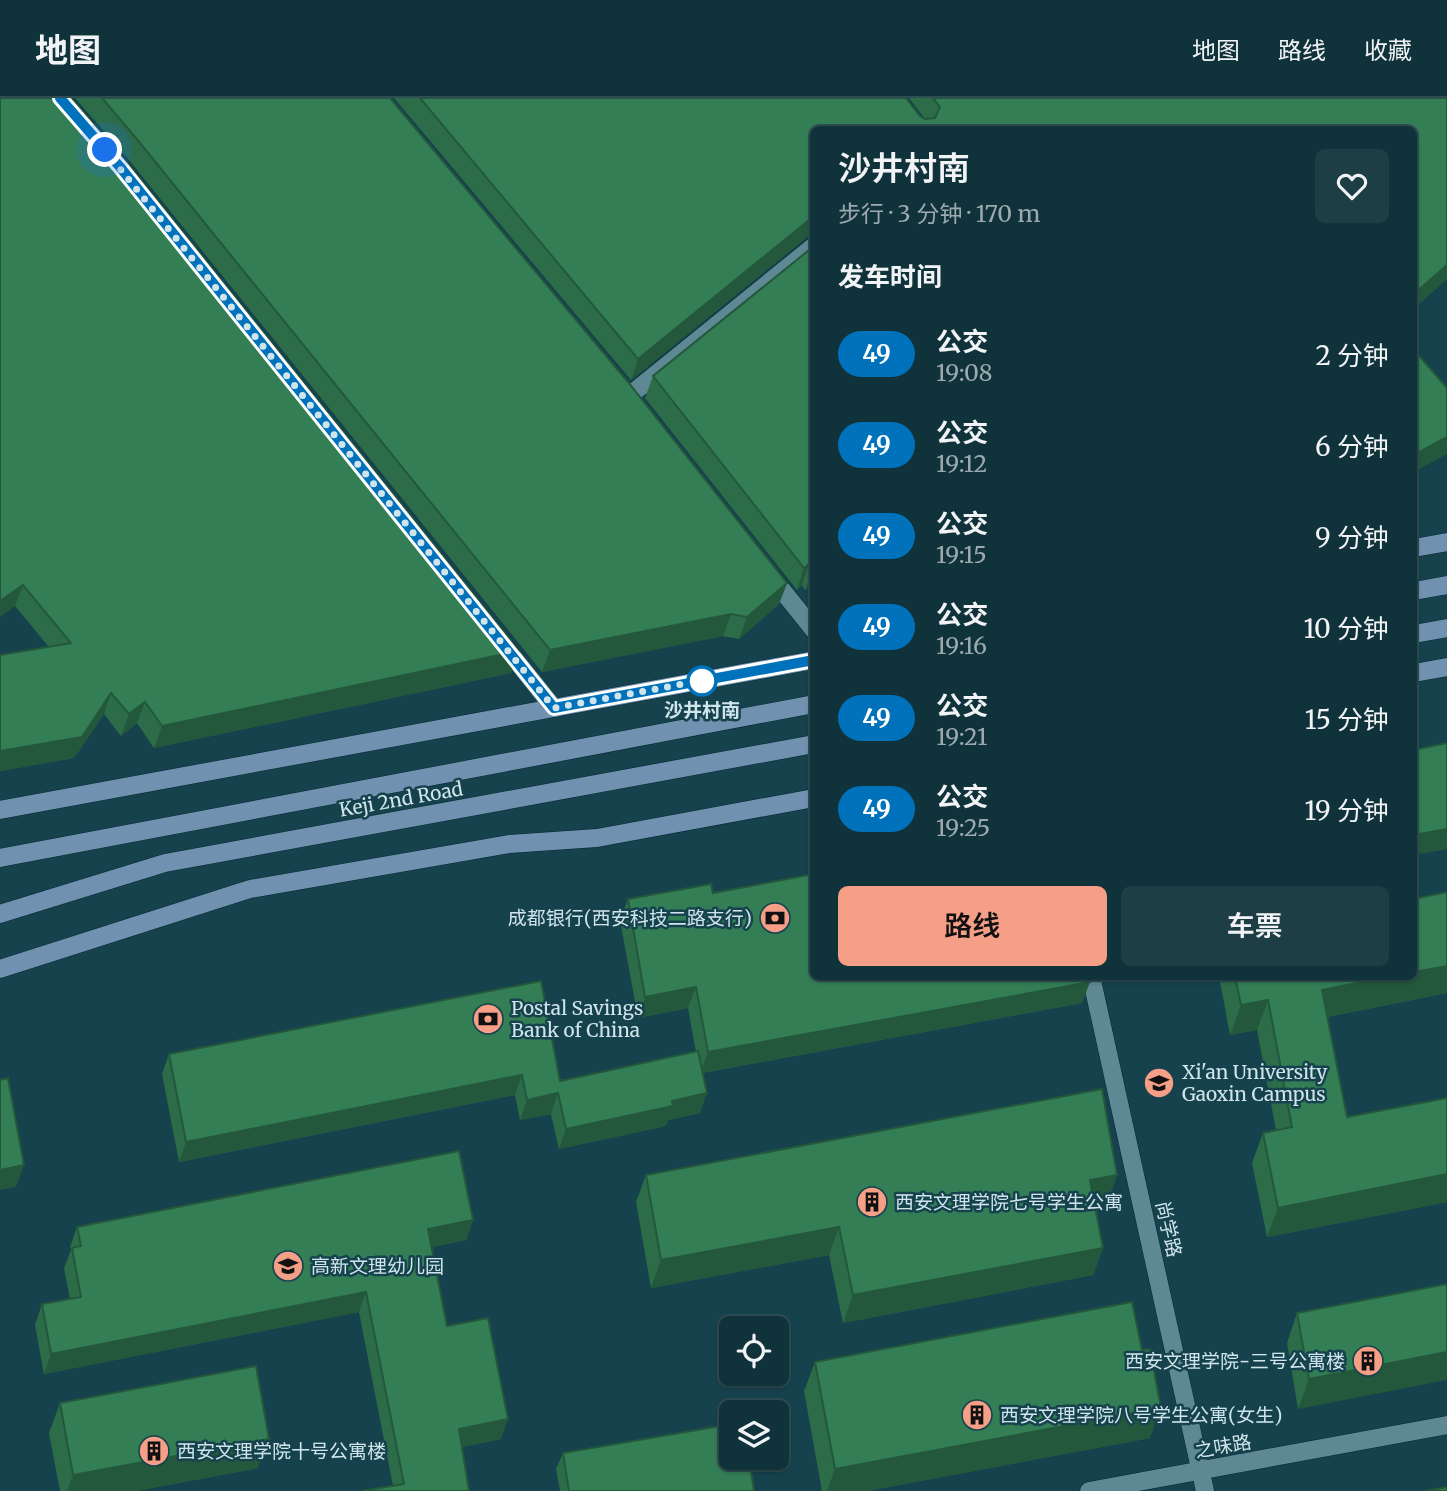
<!DOCTYPE html>
<html lang="zh">
<head>
<meta charset="utf-8">
<style>
	:root { --surface:#10323a; --page:#1e3e45; --text:#f1f3f6; --muted:#9caaaf; --line:#304d54; --accent:#f49f86 }
	body { margin:0; font-family:Merriweather,"Noto Sans SC",serif; background:var(--page); color:var(--text); height:100vh; display:flex; flex-direction:column; font-size:26px; white-space:nowrap }
	* { box-sizing:border-box; margin:0 }
	p { font-size:23px; color:var(--muted) }
	.icon { flex:none; width:38px; height:38px; fill:none; stroke:currentColor; stroke-width:2; stroke-linecap:round; stroke-linejoin:round }
	.map { position:relative; flex:1; overflow:hidden }
	.sheet { position:absolute; left:810px; top:28px; width:607px; height:854px; display:flex; flex-direction:column; background:var(--surface); border-radius:10px; box-shadow:0 2px 5px #0004,0 0 0 2px var(--line) }
	.sheet>* { flex:none }
	.badge { padding:0 14px; border-radius:23px; font-size:24px; line-height:46px }
	.controls { position:absolute; left:719px; top:1218px; display:grid; gap:14px }
	.controls a { display:grid; place-items:center; width:70px; height:70px; border-radius:10px; background:var(--surface); box-shadow:0 2px 5px #0004,0 0 0 2px var(--line); font-size:35px }
	.you { position:absolute; width:35px; height:35px; margin:-18px; border:5px solid #fff; border-radius:50%; background:#1a73e8; box-shadow:0 0 0 10px #1a73e833 }
	.map>.badge { position:absolute; translate:-50% -50%; box-shadow:0 0 0 4px #fff }
	h2 { padding:0 28px; font-size:26px; line-height:63px }
	.round { display:grid; place-items:center; flex:none; width:74px; height:74px; border-radius:10px; background:var(--page) }
	.head { display:flex; align-items:center; justify-content:space-between; height:119px; padding:0 28px }
	h1 { font-size:33px; font-weight:600; line-height:52px }
	.primary-button { display:flex; gap:14px; margin-top:auto; padding:14px 28px }
	.primary-button a { flex:1; height:80px; border-radius:10px; background:var(--accent); color:#111; font-size:28px; font-weight:600; line-height:80px; text-align:center }
	.primary-button a+a { background:var(--page); color:var(--text) }
	ul { padding:0; list-style:none }
	li { display:flex; align-items:center; gap:21px; height:91px; padding:0 28px }
	li div { flex:1 }
	li b { display:block; font-size:26px }
	li em { font-style:normal }
	li .badge { min-width:77px; font-weight:700; text-align:center }
	header { display:flex; align-items:center; gap:42px; box-sizing:border-box; height:98px; padding:0 35px; background:var(--surface); border-bottom:2px solid var(--line) }
	header strong { font-size:33px }
	nav { display:flex; gap:38px; margin-inline-start:auto; font-size:24px }
	.map>svg:first-child { display:block }
	.lines { fill:none; stroke-linecap:round; stroke-linejoin:round }
	.street-casing { stroke:#05272f; stroke-width:19 }
	.secondary-casing { stroke:#05272f; stroke-width:19 }
	.street { stroke:#5d8894; stroke-width:18 }
	.secondary { stroke:#7091b0; stroke-width:18 }
	.wall { fill:#2c6c49 }
	.shaded-wall { fill:#24583c }
	.building { fill:#337e55; stroke:#24583c; stroke-width:2 }
	.line-casing { stroke:#fff; stroke-width:16 }
	.line { stroke:#0072bc; stroke-width:10 }
	.walk { stroke:#cfe5eb; stroke-width:7; stroke-dasharray:0 12.6 }
	.stop-dot { fill:#fff; stroke:#0072bc; stroke-width:3.5 }
	.labels { text-anchor:middle; dominant-baseline:central; stroke-width:5; stroke-linejoin:round; paint-order:stroke }
	.stop-label { font-size:19px; font-weight:bold; fill:#cfe5eb; stroke:#16424d }
	.street-label { font-size:19px; fill:#cfe5eb; stroke:#16424d }
	.poi-label { font-size:19px; fill:#cfe5eb; stroke:#16424d; text-anchor:start }
</style>
</head>
<body>
<header>
<strong>地图</strong>
<nav><a>地图</a><a>路线</a><a>收藏</a></nav>
</header>
<div class="map">
<svg width="1447" height="1393" viewBox="0 0 1447 1393">
	<rect width="100%" height="100%" fill="#16424d"/>
	<g class="lines">
		<!-- street casing -->
		<g class="street-casing">
			<g id="street">
				<path d="M629 298 814 148"/>
				<path d="M769 476 814 532"/>
				<path d="M501 544 554 610"/>
				<path d="M1091 878 1205 1393"/>
				<path d="M1089 1393 1447 1327"/>
			</g>
		</g>
		<!-- secondary casing -->
		<g class="secondary-casing">
			<g id="secondary">
				<path d="M1414 450 1447 444"/>
				<path d="M1414 493 1447 487"/>
				<path d="M1414 536 1447 530"/>
				<path d="M1414 575 1447 569"/>
				<path d="M0 712 814 562"/>
				<path d="M0 760 814 606"/>
				<path d="M0 816 165 765 814 646"/>
				<path d="M0 871 250 791 509 746 597 740 814 700"/>
			</g>
		</g>
		<!-- street -->
		<use href="#street" class="street"/>
		<!-- secondary -->
		<use href="#secondary" class="secondary"/>
	</g>
	<!-- wall -->
	<g class="wall">
		<path d="M0 0 519 553 511 575 154 650 137 625 121 638 104 616 74 660 0 673V557L49 549 15 508Z"/>
		<path d="M75 0H390L787 485 779 506 739 541 723 538 542 574 129 62Z"/>
		<path d="M394 0H906L920 18 925 21 909 0H1447V181L1414 210V32H814V137L807 139 631 282Z"/>
		<path d="M814 148V487L812 486 805 492 802 487 797 492 645 300 653 278Z"/>
		<path d="M1447 794V895L1327 919 1347 1019 1447 1000V1104L1267 1139 1252 1065 1263 1035 1276 1032 1257 932 1230 937 1219 878H1414Z"/>
		<path d="M713 795 1082 905 702 975 700 1015 668 1022 666 1028 559 1051 551 1016 520 1022 515 997 179 1064 162 976 169 956 541 883 560 983 696 954 688 910 638 920 620 822 628 801Z"/>
		<path d="M646 1077H1117L1107 1105 1095 1107 1103 1150 1093 1177 843 1225 829 1157 651 1190 636 1104Z"/>
		<path d="M473 1122 466 1142 432 1149 447 1228 501 1341 462 1349 469 1393 393 1388 359 1214 44 1276 35 1227 42 1206 70 1201 64 1170 71 1152 70 1149 77 1129Z"/>
		<path d="M1447 1186 1298 1311 1287 1245 1297 1215Z"/>
		<path d="M815 1264 1150 1340 867 1393H822L804 1293Z"/>
		<path d="M60 1305 258 1370 136 1393H60L49 1335Z"/>
		<path d="M563 1355 754 1393H560L556 1371Z"/>
	</g>
	<!-- shaded-wall -->
	<g class="shaded-wall">
		<path d="M814 118 813 137 807 139 631 282 638 261Z"/>
		<path d="M1447 167V181L1414 210V196Z"/>
		<path d="M1447 339V356L1414 374V357Z"/>
		<path d="M809 466 802 487 797 492 804 470Z"/>
		<path d="M814 470V482L812 486 805 492Z"/>
		<path d="M787 485 779 506 739 541 747 519Z"/>
		<path d="M23 487 15 508 0 519V503Z"/>
		<path d="M731 516 723 538 542 574 550 552Z"/>
		<path d="M519 553 511 575 154 650 162 628Z"/>
		<path d="M111 595 104 616 74 660 0 673V653Z"/>
		<path d="M145 604 137 625 121 638 129 616Z"/>
		<path d="M1447 731V751L1414 757V737Z"/>
		<path d="M1447 868V895L1311 922 1322 892 1392 878H1414V874Z"/>
		<path d="M1090 884 1082 905 700 975 708 954Z"/>
		<path d="M696 889 688 910 638 920 645 899Z"/>
		<path d="M1268 902 1257 932 1230 937 1241 907Z"/>
		<path d="M522 977 515 997 179 1064 186 1044Z"/>
		<path d="M558 995 551 1016 520 1022 527 1002Z"/>
		<path d="M707 995 700 1015 668 1022 666 1028 559 1051 566 1031 672 1003Z"/>
		<path d="M24 1067 16 1089 0 1092V1072Z"/>
		<path d="M1447 1076V1104L1267 1139 1278 1110Z"/>
		<path d="M1117 1077 1107 1105 1080 1110 1090 1082Z"/>
		<path d="M473 1122 466 1142 421 1151 428 1131Z"/>
		<path d="M839 1129 829 1157 651 1190 661 1162Z"/>
		<path d="M1103 1150 1093 1177 843 1225 853 1197Z"/>
		<path d="M366 1194 359 1214 44 1276 51 1256Z"/>
		<path d="M1447 1254V1282L1298 1311 1309 1281Z"/>
		<path d="M1161 1310 1150 1340 867 1393H827L835 1371Z"/>
		<path d="M508 1321 501 1341 452 1351 459 1331Z"/>
		<path d="M269 1341 258 1370 136 1393H67L73 1377Z"/>
	</g>
	<!-- building -->
	<g class="building">
		<path d="M0 0H71L119 55 519 553 162 628 145 604 129 616 111 595 82 639 0 653V557L71 545 23 487 0 503Z"/>
		<path d="M102 0H390L628 284 787 485 747 519 731 516 550 552 136 40Z"/>
		<path d="M420 0H906L920 18 925 21 935 20 940 9 933 0H1447V167L1414 196V32H814V118L638 261Z"/>
		<path d="M814 148V470L809 466 804 470 653 278Z"/>
		<path d="M1414 252 1447 290V339L1414 357Z"/>
		<path d="M1447 645V731L1414 737V652Z"/>
		<path d="M814 776V878H1089L1090 884 708 954 696 889 645 899 628 801 711 786 713 795Z"/>
		<path d="M1447 794V868L1414 874V801Z"/>
		<path d="M1235 878H1392L1322 892 1347 1019 1447 1000V1076L1278 1110 1263 1035 1292 1029 1268 902 1241 907Z"/>
		<path d="M541 883 560 983 698 953 707 995 672 1003 673 1008 566 1031 558 995 527 1002 522 977 186 1044 169 956Z"/>
		<path d="M8 980 24 1067 0 1072V982Z"/>
		<path d="M1102 991 1117 1077 1090 1082 1103 1150 853 1197 839 1129 661 1162 646 1077Z"/>
		<path d="M459 1053 473 1122 428 1131 447 1228 488 1220 508 1321 459 1331 469 1393H362L404 1386 366 1194 51 1256 42 1206 81 1199 72 1150 81 1148 77 1129Z"/>
		<path d="M1447 1186V1254L1309 1281 1297 1215Z"/>
		<path d="M1132 1204 1142 1252 1150 1251 1161 1310 835 1371 815 1264Z"/>
		<path d="M256 1268 269 1341 73 1377 60 1305Z"/>
		<path d="M732 1326V1360H749L754 1393H569L563 1355Z"/>
		<path d="M1447 1389V1393H1425Z"/>
	</g>
	<g class="lines">
		<!-- line casing -->
		<g class="line-casing">
			<path id="line" d="M60 0 120 69 554 610 814 562"/>
		</g>
		<!-- line -->
		<use href="#line" class="line"/>
		<!-- walk -->
		<path class="walk" d="M105 52 554 610 710 581 702 583"/>
	</g>
	<!-- icons -->
	<defs>
		<g id="bank-disc" transform="scale(1.575)"><circle r="9.5" fill="#f49f86" stroke="#16424d"/><path d="M-6-4H6V4H-6ZM0-2.3a2.3 2.3 0 1 0 0 4.6a2.3 2.3 0 1 0 0-4.6Z" fill="#111"/></g>
		<g id="university-disc" transform="scale(1.575)"><circle r="9.5" fill="#f49f86" stroke="#16424d"/><path d="M0-5L7-2L0 1L-7-2ZM-4 1L0 2.5L4 1V4Q0 6-4 4Z" fill="#111"/></g>
		<g id="building-disc" transform="scale(1.575)"><circle r="9.5" fill="#f49f86" stroke="#16424d"/><path d="M-4-6H4V6H1V3H-1V6H-4ZM-2.5-4.3h1.7v1.8h-1.7ZM.8-4.3h1.7v1.8H.8ZM-2.5-1h1.7V.8h-1.7ZM.8-1h1.7V.8H.8Z" fill="#111"/></g>
		<g id="school-disc" transform="scale(1.575)"><circle r="9.5" fill="#f49f86" stroke="#16424d"/><path d="M0-5L7-2L0 1L-7-2ZM-4 1L0 2.5L4 1V4Q0 6-4 4Z" fill="#111"/></g>
	</defs>
	<g fill-rule="evenodd">
		<use href="#bank-disc" x="775" y="820"/>
		<use href="#bank-disc" x="488" y="921"/>
		<use href="#university-disc" x="1159" y="985"/>
		<use href="#building-disc" x="872" y="1104"/>
		<use href="#school-disc" x="288" y="1168"/>
		<use href="#building-disc" x="1368" y="1263"/>
		<use href="#building-disc" x="977" y="1317"/>
		<use href="#building-disc" x="154" y="1353"/>
	</g>
	<!-- markers -->
	<circle class="stop-dot" cx="702" cy="583" r="14"/>
	<g class="labels">
		<!-- stop labels -->
		<g class="stop-label">
			<text x="702" y="612">沙井村南</text>
		</g>
		<!-- street labels -->
		<g class="street-label">
			<text transform="translate(401 701) rotate(-10)">Keji 2nd Road</text>
			<text transform="translate(1169 1131) rotate(77)">尚学路</text>
			<text transform="translate(1223 1348) rotate(-10)">之味路</text>
		</g>
		<!-- poi labels -->
		<g class="poi-label">
			<text x="752" y="820" text-anchor="end">成都银行(西安科技二路支行)</text>
			<text x="511" y="910">Postal Savings<tspan x="511" dy="22">Bank of China</tspan></text>
			<text x="1182" y="974">Xi'an University<tspan x="1182" dy="22">Gaoxin Campus</tspan></text>
			<text x="895" y="1104">西安文理学院七号学生公寓</text>
			<text x="311" y="1168">高新文理幼儿园</text>
			<text x="1345" y="1263" text-anchor="end">西安文理学院-三号公寓楼</text>
			<text x="1000" y="1317">西安文理学院八号学生公寓(女生)</text>
			<text x="177" y="1353">西安文理学院十号公寓楼</text>
		</g>
	</g>
</svg>
<div class="controls">
<a><svg class="icon" aria-label="locate" viewBox="0 0 24 24"><circle cx="12" cy="12" r="6"/><path d="M12 2v4M12 18v4M2 12h4M18 12h4"/></svg></a>
<a><svg class="icon" aria-label="layers" viewBox="0 0 24 24"><path d="M12 4l9 5-9 5-9-5zM3 14l9 5 9-5"/></svg></a>
</div>
<div class="you" style="left:105px;top:52px"></div>
<section class="sheet">
<div class="head"><div><h1>沙井村南</h1><p>步行 · 3 分钟 · 170 m</p></div><a class="round"><svg class="icon" aria-label="heart" viewBox="0 0 24 24"><path d="M12 20l-8-8c-3-5 5-10 8-4 3-6 11-1 8 4z"/></svg></a></div>
<h2>发车时间</h2>
<ul>
<li><span class="badge" style="background:#0072bc;color:#fff">49</span><div><b>公交</b><p>19:08</p></div><em>2 分钟</em></li>
<li><span class="badge" style="background:#0072bc;color:#fff">49</span><div><b>公交</b><p>19:12</p></div><em>6 分钟</em></li>
<li><span class="badge" style="background:#0072bc;color:#fff">49</span><div><b>公交</b><p>19:15</p></div><em>9 分钟</em></li>
<li><span class="badge" style="background:#0072bc;color:#fff">49</span><div><b>公交</b><p>19:16</p></div><em>10 分钟</em></li>
<li><span class="badge" style="background:#0072bc;color:#fff">49</span><div><b>公交</b><p>19:21</p></div><em>15 分钟</em></li>
<li><span class="badge" style="background:#0072bc;color:#fff">49</span><div><b>公交</b><p>19:25</p></div><em>19 分钟</em></li>
</ul>
<div class="primary-button"><a>路线</a><a>车票</a></div>
</section>
</div>
</body>
</html>
